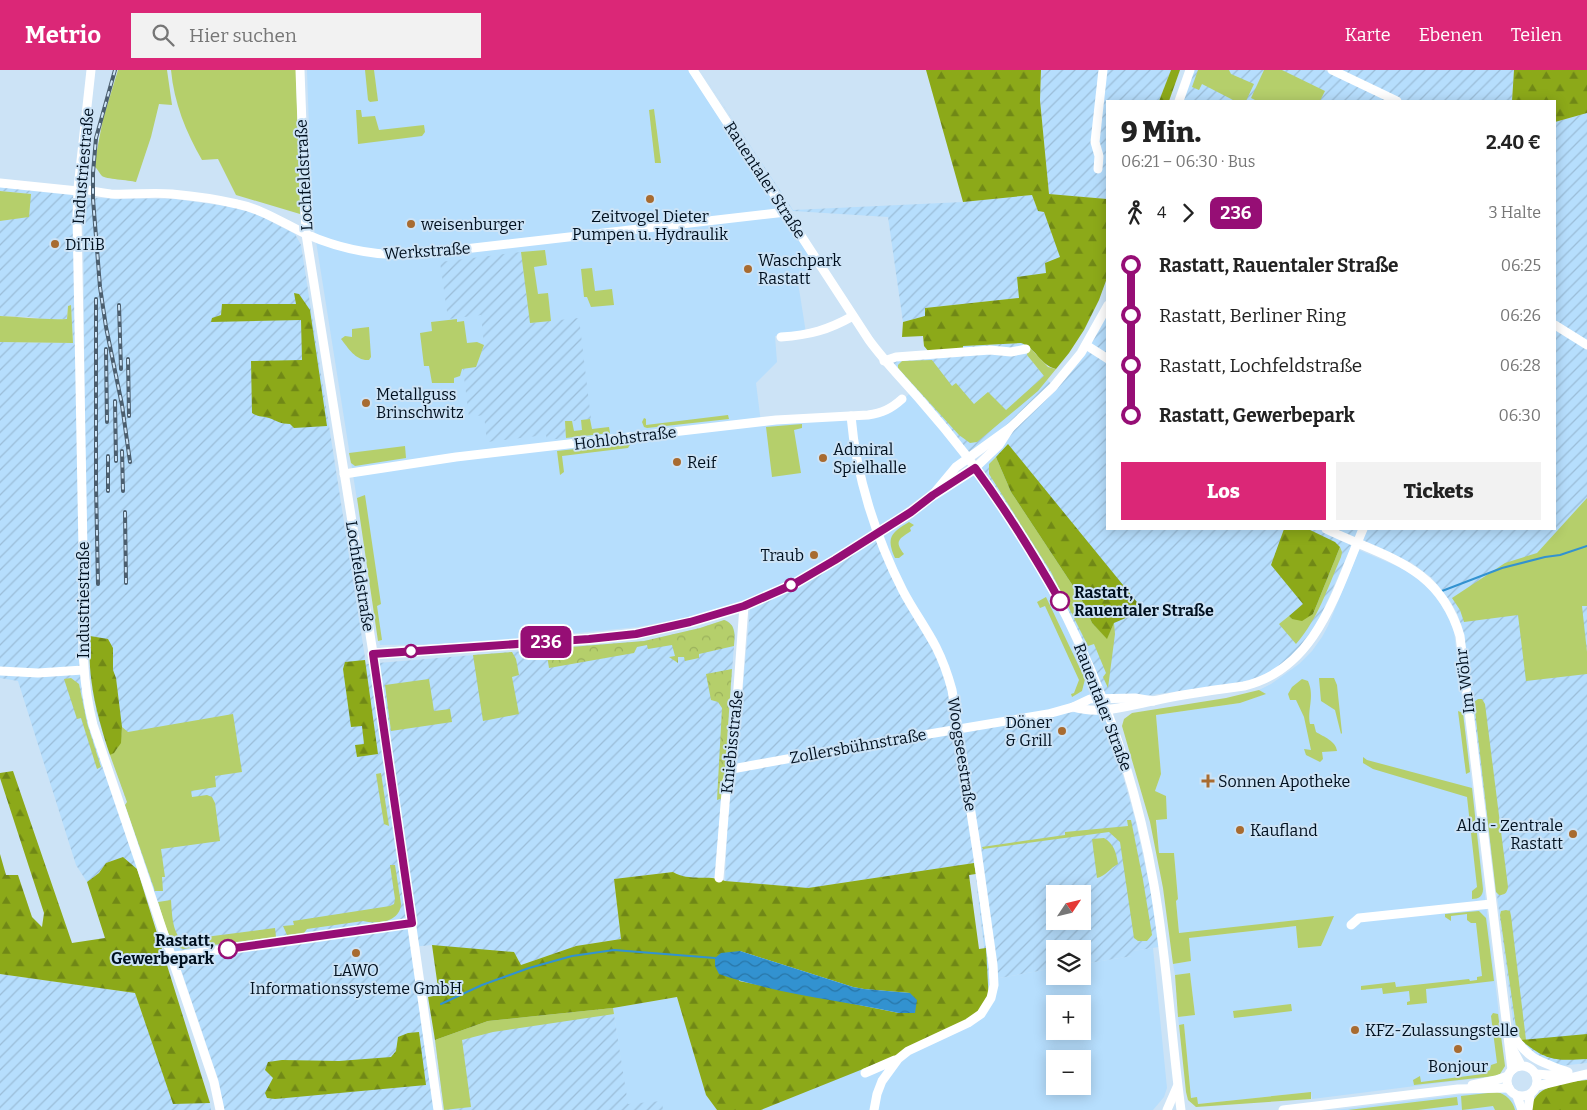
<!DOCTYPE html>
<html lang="de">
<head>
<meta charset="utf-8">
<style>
	:root { --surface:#fff; --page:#f2f2f2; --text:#222; --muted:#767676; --accent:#db2777 }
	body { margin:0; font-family:Bitter,serif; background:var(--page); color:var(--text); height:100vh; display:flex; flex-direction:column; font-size:19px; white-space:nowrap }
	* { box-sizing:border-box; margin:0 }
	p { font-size:16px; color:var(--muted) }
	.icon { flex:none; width:28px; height:28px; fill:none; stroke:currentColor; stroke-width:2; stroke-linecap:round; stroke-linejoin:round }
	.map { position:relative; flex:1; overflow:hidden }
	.side { position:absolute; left:1106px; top:30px; width:450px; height:430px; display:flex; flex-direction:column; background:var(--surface); border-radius:0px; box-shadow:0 2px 12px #0003 }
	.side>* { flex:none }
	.badge { padding:0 10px; border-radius:8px; font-size:18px; line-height:32px }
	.needle { width:32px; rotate:55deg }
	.tools { position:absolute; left:1046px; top:815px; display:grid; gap:10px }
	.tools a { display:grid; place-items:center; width:45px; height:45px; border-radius:0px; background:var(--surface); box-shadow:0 2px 12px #0003; font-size:25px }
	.map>.badge { position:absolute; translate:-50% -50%; box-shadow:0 0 0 2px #fff }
	.legs { display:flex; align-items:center; gap:8px; height:55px; padding:0 15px; font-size:16px }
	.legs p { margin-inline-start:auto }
	.head { display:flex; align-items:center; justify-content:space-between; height:85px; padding:0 15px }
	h1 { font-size:28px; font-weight:800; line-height:38px }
	.cta { display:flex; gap:10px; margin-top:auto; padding:10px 15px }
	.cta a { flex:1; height:58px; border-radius:0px; background:var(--accent); color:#fff; font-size:20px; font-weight:800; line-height:58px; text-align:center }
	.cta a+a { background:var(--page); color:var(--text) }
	ul { padding:0 15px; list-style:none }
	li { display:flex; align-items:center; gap:18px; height:50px; font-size:19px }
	li i { display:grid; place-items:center; width:8px; height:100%; margin:0 6px; background:currentColor }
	li i::after { content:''; width:12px; height:12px; margin:-6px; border:4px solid; border-radius:50%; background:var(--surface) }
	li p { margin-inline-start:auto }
	li:first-child i { background:linear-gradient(#0000 50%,currentColor 0) }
	li:last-child i { background:linear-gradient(currentColor 50%,#0000 0) }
	header { display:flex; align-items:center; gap:30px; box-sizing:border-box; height:70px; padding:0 25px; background:var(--accent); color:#fff }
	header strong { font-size:24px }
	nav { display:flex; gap:28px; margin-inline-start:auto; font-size:18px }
	.search { width:350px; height:45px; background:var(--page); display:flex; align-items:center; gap:12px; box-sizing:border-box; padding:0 18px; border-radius:0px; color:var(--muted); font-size:19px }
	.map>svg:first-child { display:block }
	.built { fill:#b6defd; fill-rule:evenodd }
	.industrial { fill:url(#industrial-furrows); fill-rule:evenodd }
	.green { fill:#b5cf6b }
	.forest { fill:url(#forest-firs); fill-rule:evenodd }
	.park { fill:url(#park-crowns) }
	.water { fill:url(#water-waves) }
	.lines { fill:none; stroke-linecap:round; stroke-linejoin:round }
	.stream { stroke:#3292d0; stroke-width:2 }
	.minor { stroke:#fff; stroke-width:9 }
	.rail-casing { stroke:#4b5e6e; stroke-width:4 }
	.rail { stroke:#cce3f6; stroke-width:2; stroke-dasharray:5.5; stroke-linecap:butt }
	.line-1-casing { stroke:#fff; stroke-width:11 }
	.line-1 { stroke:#960e75; stroke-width:8 }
	.poi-dot { fill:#a86b30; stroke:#cce3f6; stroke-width:2 }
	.stop-1-dot { fill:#fff; stroke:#960e75; stroke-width:2.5 }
	.labels { text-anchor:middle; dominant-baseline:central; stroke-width:4; stroke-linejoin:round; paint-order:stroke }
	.street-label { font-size:16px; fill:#00101f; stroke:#cce3f6 }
	.poi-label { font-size:16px; fill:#00101f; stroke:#cce3f6; text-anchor:start }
	.stop-label { font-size:16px; font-weight:bold; fill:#00101f; stroke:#cce3f6; text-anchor:start }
</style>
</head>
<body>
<header>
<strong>Metrio</strong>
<div class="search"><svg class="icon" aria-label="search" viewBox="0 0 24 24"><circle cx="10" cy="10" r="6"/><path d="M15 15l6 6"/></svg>Hier suchen</div>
<nav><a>Karte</a><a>Ebenen</a><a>Teilen</a></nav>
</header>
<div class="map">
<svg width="1587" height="1040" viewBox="0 0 1587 1040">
	<defs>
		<pattern id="industrial-furrows" width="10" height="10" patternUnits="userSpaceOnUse" patternTransform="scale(1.25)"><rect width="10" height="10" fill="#b6defd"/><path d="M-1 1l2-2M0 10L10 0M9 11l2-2" fill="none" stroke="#9bbdd8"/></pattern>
		<pattern id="forest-firs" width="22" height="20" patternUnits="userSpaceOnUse" patternTransform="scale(1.25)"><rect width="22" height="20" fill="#8ca919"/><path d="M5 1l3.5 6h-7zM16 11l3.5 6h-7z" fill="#708816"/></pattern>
		<pattern id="park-crowns" width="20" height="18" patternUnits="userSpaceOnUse" patternTransform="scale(1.25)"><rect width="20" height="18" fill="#b5cf6b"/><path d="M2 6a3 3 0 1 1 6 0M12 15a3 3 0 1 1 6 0" fill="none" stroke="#9ab15c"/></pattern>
		<pattern id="water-waves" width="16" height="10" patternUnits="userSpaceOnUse" patternTransform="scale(1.25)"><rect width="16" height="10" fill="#3292d0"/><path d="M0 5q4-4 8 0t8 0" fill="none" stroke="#2876a8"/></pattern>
	</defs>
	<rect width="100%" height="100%" fill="#cce3f6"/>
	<!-- built -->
	<g class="built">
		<path d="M307 0H688L815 195 797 206 806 263 775 266 777 292 756 313 761 353 866 347 898 335 910 323 967 393 875 461 792 512 753 529 690 547 637 557 469 574 380 575 312 146Z"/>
		<path d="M970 396 1027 483 1047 518 1066 555 1098 633 961 656 895 497 883 465Z"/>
		<path d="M1359 480 1399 497 1416 507 1436 526 1449 548 1454 562 1505 996 1500 1004 1495 1006 1312 1029 1311 1022 1198 1034 1191 1028 1184 955H1179L1178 947 1195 945 1190 903 1175 905 1173 894 1191 891 1188 868 1296 856 1299 878 1321 876 1333 846 1179 864 1176 830 1178 829 1174 783 1159 784 1155 721 1161 704 1156 645 1240 633 1265 624 1259 620 1271 614 1299 594 1312 581 1322 567 1328 556Z"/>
		<path d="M1153 878 1167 1018 1164 1027 1153 1040H761L889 988 989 933 988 910 1055 898V906H1082L1083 894 1132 886V881ZM1055 934H1082V961H1055ZM1055 989H1082V1016H1055Z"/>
		<path d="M677 927 706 1025 717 1040H663L628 1038 613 938Z"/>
		<path d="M1499 1020 1504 1022 1512 1029 1518 1040H1335Z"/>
	</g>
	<!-- industrial -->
	<g class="industrial">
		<path d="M700 0 793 140 963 132 1032 125 1038 141 1044 142 1061 187 1046 203 1019 228 925 238V246L903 252 888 147 793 141Z"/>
		<path d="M1041 0H1171L1159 31H1108L1107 129 1049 124 1040 30Z"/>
		<path d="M1191 0H1324L1388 31H1181Z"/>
		<path d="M1335 0H1514L1512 31H1400Z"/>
		<path d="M1587 43V993L1560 996 1536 988 1518 969 1514 958 1463 560 1457 543 1450 531 1432 508 1412 493 1360 471 1366 459H1555V52Z"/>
		<path d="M0 114 76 122 87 640 141 798 137 799 123 787 106 793 99 803 87 812 76 795 18 611 0 608V272L73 273 71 235 68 236 67 249 47 250 31 247 0 246V151L29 146 30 124 0 121Z"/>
		<path d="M83 128 175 129 247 139 295 164 301 175 366 594 644 571 700 558 724 550 729 552 733 557 735 563 716 807 700 809 681 807 673 802 614 809 621 869 576 876 521 895 432 875 411 877 434 1040H224L218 1009 125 735 127 732 97 645 90 605 85 373Z"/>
		<path d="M521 182 530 253 579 248 591 349 565 352 566 368 547 370 546 365 487 372 484 345 469 347 463 299 476 297 484 275 481 245 448 249 440 192Z"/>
		<path d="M1107 238 1108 459H1359L1318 552 1304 573 1291 586 1272 601 1255 608 1234 614 1105 631 1072 554 975 394 1057 319Z"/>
		<path d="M1021 273 1028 276 1027 285 1051 314 971 389 883 289 963 279V276Z"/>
		<path d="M877 467 944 599 956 660 1101 638 1117 685 1135 749 1150 818 1159 877 1133 881 1132 886 1083 894 1082 879H1055V898L988 910 974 793 808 818 725 811 729 712 735 703 750 539 803 515ZM1055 824H1082V851H1055Z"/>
		<path d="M0 904 135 923 173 1033H210L211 1040H0Z"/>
		<path d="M613 938 628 1034 662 1031 663 1040H444L435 970Z"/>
	</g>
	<!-- green -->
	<g class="green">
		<path d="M118 0H167L172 35 159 34 151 67 136 112C129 110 105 109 102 106 99 103 98 99 94 96L103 49Z"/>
		<path d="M171 0H296L300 144 236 125 218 89 202 90C186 62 174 33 171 0Z"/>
		<path d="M365 0H374L378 31 370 32 368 30Z"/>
		<path d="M1198 0H1229L1231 4 1254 14 1246 31H1235L1202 14 1199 20 1192 17Z"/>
		<path d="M1264 0H1282L1325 21 1320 31H1257L1251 28Z"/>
		<path d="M654 39 661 93H655L649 40Z"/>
		<path d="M356 40H361L362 47 375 46 379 60 424 55 425 62 422 66 358 74Z"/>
		<path d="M0 121 31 124 29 147 0 151Z"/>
		<path d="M545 180 547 195 534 197 538 224 548 223 551 251 530 253 521 182Z"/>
		<path d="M592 198 595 221 612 219 614 235 591 237 587 227H584L581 199Z"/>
		<path d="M71 235 73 273 0 272V246C22 247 44 250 67 249L68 236Z"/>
		<path d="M457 249V252L464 251 467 273 477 272 484 275 476 297 462 299 460 306 454 308V313H432L429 296H424L420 263 432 261 431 252Z"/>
		<path d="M369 257 371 287 369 290C356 291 349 279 341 269L345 266 352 267V259Z"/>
		<path d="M1028 276 1048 297 1056 299 1038 321 977 372 970 373 959 365 898 298V295L902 291 932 290 952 316 956 313 974 334 988 322 1006 340 1044 306 1027 285Z"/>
		<path d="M728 345 729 349 647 358 644 357 642 352 644 348 646 349V355Z"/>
		<path d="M590 349 592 359 609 357 610 363 566 368 565 351H572L574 361 582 360 581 350Z"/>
		<path d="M802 354V358L794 360 801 403 772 407 766 357Z"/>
		<path d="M631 373 628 378 562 386 564 402 560 405 557 381Z"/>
		<path d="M405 376 406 388 355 396 351 393 349 383Z"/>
		<path d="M996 387 1011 422 1081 528 1092 553 1107 568 1114 553 1115 564 1108 618 1103 607 1106 603 1094 574 1088 576 1051 502 989 404V394Z"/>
		<path d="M365 425 381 534 377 536 382 570 378 571 357 428Z"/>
		<path d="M1587 428V536H1582L1587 582V604L1526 611 1518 545 1464 552 1460 540 1452 528 1505 493 1537 483Z"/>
		<path d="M909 452 914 455 910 458 911 461C899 469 894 471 904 484L899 488H895C886 467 891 463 909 452Z"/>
		<path d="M1340 477 1342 482 1341 487C1328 517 1318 549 1296 574L1279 554 1289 546 1292 549 1313 544Z"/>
		<path d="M1046 527 1085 609 1082 621 1072 627 1071 624 1074 623 1079 610 1045 536 1040 538 1037 532Z"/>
		<path d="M512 582 516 589 519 605 512 607 519 644 483 651 473 585Z"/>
		<path d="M71 608 79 614 87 653 101 697 97 699 81 648 77 649 64 609Z"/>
		<path d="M1319 608H1334L1337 615 1342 663 1341 664 1335 640 1321 631Z"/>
		<path d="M429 609 434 641 450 639 452 652 391 661 385 615Z"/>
		<path d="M1302 609 1308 611C1315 627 1307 639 1310 654H1314L1316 662C1324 667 1336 671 1337 681L1322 682 1323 689 1320 692 1306 685 1304 679 1311 680 1304 647 1296 630H1290L1288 624 1292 617Z"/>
		<path d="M1259 620 1266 624 1240 633 1156 645 1161 704 1155 721 1166 726 1167 749 1156 750 1159 783H1174L1178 829 1176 831 1179 863 1334 846 1321 876 1298 878 1296 856 1189 868 1191 891 1173 894 1163 818 1150 752 1122 656 1124 649 1132 643 1226 628Z"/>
		<path d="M1478 629H1482L1485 634 1508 817C1507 823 1505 825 1499 825L1496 822 1474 632Z"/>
		<path d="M1458 641 1463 643 1470 702 1466 704Z"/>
		<path d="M233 644 242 702 215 706 216 717 191 721 192 727 207 725 212 727 215 733 220 771 161 779 165 807H162L163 821H155L125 735 127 732 110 685C121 679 121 668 122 657L128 662Z"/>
		<path d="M1363 687 1367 690 1472 718 1483 819C1483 826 1479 829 1472 829V821L1477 817 1467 727 1373 699 1363 693Z"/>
		<path d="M381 703 389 756 384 754 376 704Z"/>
		<path d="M1127 750H1131L1143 810 1152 865 1147 871H1138L1134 868 1120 772 1109 762 983 779 982 777 1065 765V762L1128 756Z"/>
		<path d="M1104 768C1114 774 1116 782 1118 794 1110 798 1106 806 1097 808L1092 769Z"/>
		<path d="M390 795H395L401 834C400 853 376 854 363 851L307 859 304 863 287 865 283 856 294 855 293 851 390 836 394 834 395 829Z"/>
		<path d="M171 830C172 843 172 862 182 870L275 858 276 867 183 879C168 875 163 846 158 832Z"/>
		<path d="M1506 840 1510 841 1511 846 1526 970H1521L1516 957 1500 845 1501 841Z"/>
		<path d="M1479 841 1486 848 1494 911 1426 919 1427 933 1407 935V932L1410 931 1409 921 1383 924 1382 918 1361 920V916L1395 912 1396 917 1469 909 1470 911 1477 910V907L1482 906 1476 853H1471L1467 850V844L1451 846V851L1445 847V844Z"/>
		<path d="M1190 903 1195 945 1178 947 1175 905Z"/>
		<path d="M1291 934 1292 941 1234 948 1233 941Z"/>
		<path d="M613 938 614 944 493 962 462 970 471 1037 444 1040 435 970 488 951Z"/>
		<path d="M1493 943 1498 944 1505 996 1500 1004 1495 1006 1414 1015 1413 1010 1420 1006 1421 1012 1483 1004 1490 1000 1491 995 1497 993 1491 946Z"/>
		<path d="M1184 954 1191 1028 1197 1027 1198 1034 1311 1022V1029L1196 1037 1188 1030 1186 1022 1179 955Z"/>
		<path d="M1497 1022C1506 1024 1513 1031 1515 1040H1495L1493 1036 1462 1040 1461 1026Z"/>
		<path d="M1457 1027 1458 1035 1418 1040H1348Z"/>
	</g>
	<!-- forest -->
	<g class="forest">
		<path d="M926 0H1041L1040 30 1049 124 1107 129V208L1099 230 1084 260 1069 283 1056 299C1040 295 1036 278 1021 273L963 276V280L929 282 924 276 923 266 902 267 903 252 925 246V238L1019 228 1017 207 1046 203 1045 193 1060 187 1044 142 1038 141 1032 125 963 132Z"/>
		<path d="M1171 0H1180L1169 31H1159Z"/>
		<path d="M1514 0H1587V43L1555 52V31H1512Z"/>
		<path d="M294 223 299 224 310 240 327 356 294 358 290 354C281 354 277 351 269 348 263 346 258 347 252 343L251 291 302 290 301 250 211 252 212 248 221 245 222 234H296Z"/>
		<path d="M1008 374 1141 537 1128 547 1114 553 1107 569 1092 553 1081 528 1011 422 996 387Z"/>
		<path d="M1284 459H1308L1335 472 1340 477 1313 544 1302 551 1292 549 1289 546 1303 534 1271 495Z"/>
		<path d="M90 566 108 569 113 578V600L116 608 122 657 121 673 114 683 110 685C97 646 87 608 90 566Z"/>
		<path d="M365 590 378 684 357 687 355 675 364 674 362 656 351 657 343 599 345 592Z"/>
		<path d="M13 701 72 873 105 868 87 812 99 803 106 793 123 787 137 799 210 1033 173 1034 135 923 0 904V784L6 805H18L32 847 42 857 44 843 0 708V703Z"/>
		<path d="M974 793 976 804 969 805 979 879 986 878 989 933 981 944 908 981 761 1040H717L706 1025 677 927 613 938 488 951 435 970 428 927 439 925 432 875 514 882 521 895 576 876 621 869 614 809 673 802C690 812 708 804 725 811L808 818ZM740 881 853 917 864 919 910 923 899 943 739 911Z"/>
		<path d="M419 962 426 1015 275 1029 267 1028 265 1023 273 1008 265 1000 268 992 282 990 339 991 391 987 396 981 398 967 408 963Z"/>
		<path d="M1587 964V989C1556 991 1546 991 1521 970Z"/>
		<path d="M1587 1010V1040H1530C1533 1028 1539 1021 1550 1017L1552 1014Z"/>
	</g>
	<!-- park -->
	<g class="park">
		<path d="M724 550C736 554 735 565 734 576L699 584V588L685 591 684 587H678V593L669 587 675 586 672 575 648 579 647 575 637 577 634 583 549 598 546 579 644 571 700 558Z"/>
		<path d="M732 599 723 728 717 730 722 638 718 632 711 630 706 604Z"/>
	</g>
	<!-- water -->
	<path class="water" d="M740 881 853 917 864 919 910 923 917 930 915 943H899C840 930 777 924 719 904L715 896V888L721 883Z"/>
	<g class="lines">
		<!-- stream -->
		<g class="stream">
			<path d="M1442 521 1502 498 1545 487 1560 485 1587 476"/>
			<path d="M441 934 482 915 529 898 572 886 614 880 715 888"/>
		</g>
		<!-- minor -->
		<g class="minor">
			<path d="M91 0 78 118 77 146C79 258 81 369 83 481 84 538 78 598 93 655L214 1012 220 1040"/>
			<path d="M300 0 306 164 373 583 438 1040"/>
			<path d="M693 0 869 270C885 292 904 311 922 332 952 366 980 402 1005 440 1080 554 1131 681 1154 815 1167 889 1171 965 1181 1040"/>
			<path d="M1332 0 1397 31"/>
			<path d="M1179 31 1190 0"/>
			<path d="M1098 99 1099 86 1095 72 1103 0"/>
			<path d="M0 113 78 121"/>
			<path d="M78 118C89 120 100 123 111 124 132 125 152 122 172 124 194 126 216 129 237 134 262 139 283 153 306 164 344 181 380 187 421 184L786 142"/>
			<path d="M1555 255 1587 275"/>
			<path d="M781 267C810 265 828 260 853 246"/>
			<path d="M1086 275 1108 289"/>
			<path d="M884 291 896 287 990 280 1011 282 1026 279"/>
			<path d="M851 346C856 406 876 468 903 521 913 540 926 558 936 577 943 591 948 605 952 620L977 781 993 895 994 915 991 928 981 944 968 953 908 981 898 989 882 1011 877 1024 874 1040"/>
			<path d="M344 404 456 387 776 350 868 345C882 343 891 339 902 329"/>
			<path d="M936 421 956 397 1010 358 1053 317 1081 283 1108 235"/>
			<path d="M1326 459C1386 488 1439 495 1460 566L1512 1000"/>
			<path d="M373 583 589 569 636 564 690 552 744 536 794 514 835 490 911 442 933 425 975 398 999 375 1010 358"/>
			<path d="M0 601 38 603 83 600"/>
			<path d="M1073 637C1100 645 1126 636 1153 631 1183 624 1214 620 1244 616 1317 599 1337 519 1363 459"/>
			<path d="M732 699 858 676 1048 644 1073 637 1090 629 1135 628 1153 631"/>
			<path d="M719 808 727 710 732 699 744 536"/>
			<path d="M1351 855 1359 848 1491 834"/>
			<path d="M153 889 412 853"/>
			<path d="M1509 959C1526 988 1537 991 1568 1002"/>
			<path d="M1510 974 1521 995"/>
			<circle cx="1522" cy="1011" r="15"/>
			<path d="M865 1003 895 990"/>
			<path d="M1536 1004 1549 1005 1565 1003"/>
			<path d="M1472 1015 1496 1010 1508 1006"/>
			<path d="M1537 1016 1587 1004"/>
			<path d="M1517 1026 1522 1040"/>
			<path d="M1167 1040 1177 1017"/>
			<path d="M1283 1040 1458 1019 1509 1018"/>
			<path d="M1528 1040 1530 1025"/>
		</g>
		<!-- rail casing -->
		<g class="rail-casing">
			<g id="rail">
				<path d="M115 0 96 68 93 103V129L100 217 106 257 122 335 130 392"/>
				<path d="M96 229V415L98 514"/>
				<path d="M119 235 121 299"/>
				<path d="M106 279 107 352"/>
				<path d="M128 289 129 346"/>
				<path d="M115 331 116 391"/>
				<path d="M122 381 123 421"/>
				<path d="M108 386V421"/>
				<path d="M125 442 126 513"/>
			</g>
		</g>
		<!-- rail -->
		<use href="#rail" class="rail"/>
	</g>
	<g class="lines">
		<!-- line-1 casing -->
		<g class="line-1-casing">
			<path id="line-1" d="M228 879 412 853 373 584 589 569 636 564 690 552 744 536 794 514 835 490 911 442 933 425 975 398C1006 440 1034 485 1060 531"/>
		</g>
		<!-- line-1 -->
		<use href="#line-1" class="line-1"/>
	</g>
	<!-- markers -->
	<g class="poi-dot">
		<circle cx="650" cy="129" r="5"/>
		<circle cx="411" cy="154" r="5"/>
		<circle cx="55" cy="174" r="5"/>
		<circle cx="748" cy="199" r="5"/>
		<circle cx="366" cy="333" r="5"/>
		<circle cx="823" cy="388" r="5"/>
		<circle cx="677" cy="392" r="5"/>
		<circle cx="814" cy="485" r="5"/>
		<circle cx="1062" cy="661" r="5"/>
		<path d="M1205.5 703.5h5v5h5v5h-5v5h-5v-5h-5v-5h5z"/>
		<circle cx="1240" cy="760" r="5"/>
		<circle cx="1573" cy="764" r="5"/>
		<circle cx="356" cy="883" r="5"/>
		<circle cx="1355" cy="960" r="5"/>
		<circle cx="1458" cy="979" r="5"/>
	</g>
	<g class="stop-1-dot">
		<circle cx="791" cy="515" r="6"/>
		<circle cx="1060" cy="531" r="9"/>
		<circle cx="411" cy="581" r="6"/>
		<circle cx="228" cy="879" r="9"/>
	</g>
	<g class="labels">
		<!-- street labels -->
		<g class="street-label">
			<text transform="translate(83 96) rotate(-85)">Industriestraße</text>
			<text transform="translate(304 105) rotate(-93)">Lochfeldstraße</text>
			<text transform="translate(765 110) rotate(57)">Rauentaler Straße</text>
			<text transform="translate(427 181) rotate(-4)">Werkstraße</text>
			<text transform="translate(625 368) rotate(-7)">Hohlohstraße</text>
			<text transform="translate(360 506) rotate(81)">Lochfeldstraße</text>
			<text transform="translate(83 530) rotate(-90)">Industriestraße</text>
			<text transform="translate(1465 611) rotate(-97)">Im Wöhr</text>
			<text transform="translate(1103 637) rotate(69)">Rauentaler Straße</text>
			<text transform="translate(732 672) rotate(-84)">Kniebisstraße</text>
			<text transform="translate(858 676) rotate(-10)">Zollersbühnstraße</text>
			<text transform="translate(962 684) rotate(81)">Woogseestraße</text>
		</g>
		<!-- poi labels -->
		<g class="poi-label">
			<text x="650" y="146" text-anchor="middle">Zeitvogel Dieter<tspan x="650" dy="18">Pumpen u. Hydraulik</tspan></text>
			<text x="421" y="154">weisenburger</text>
			<text x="65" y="174">DiTiB</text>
			<text x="758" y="190">Waschpark<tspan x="758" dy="18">Rastatt</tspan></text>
			<text x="376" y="324">Metallguss<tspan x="376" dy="18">Brinschwitz</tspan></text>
			<text x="833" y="379">Admiral<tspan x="833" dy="18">Spielhalle</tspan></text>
			<text x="687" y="392">Reif</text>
			<text x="804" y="485" text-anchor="end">Traub</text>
			<text x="1052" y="652" text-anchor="end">Döner<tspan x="1052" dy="18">&amp; Grill</tspan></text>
			<text x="1218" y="711">Sonnen Apotheke</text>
			<text x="1563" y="755" text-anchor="end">Aldi - Zentrale<tspan x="1563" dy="18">Rastatt</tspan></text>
			<text x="1250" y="760">Kaufland</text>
			<text x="356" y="900" text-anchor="middle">LAWO<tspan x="356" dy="18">Informationssysteme GmbH</tspan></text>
			<text x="1365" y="960">KFZ-Zulassungstelle</text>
			<text x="1458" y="996" text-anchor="middle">Bonjour</text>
		</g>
		<!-- stop labels -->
		<g class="stop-label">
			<text x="1074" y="522">Rastatt,<tspan x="1074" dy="18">Rauentaler Straße</tspan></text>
			<text x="214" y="870" text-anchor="end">Rastatt,<tspan x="214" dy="18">Gewerbepark</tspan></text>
		</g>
	</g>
</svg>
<div class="tools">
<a><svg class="needle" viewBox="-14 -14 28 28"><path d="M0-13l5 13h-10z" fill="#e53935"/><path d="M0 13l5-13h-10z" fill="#767676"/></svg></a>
<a><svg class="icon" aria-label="layers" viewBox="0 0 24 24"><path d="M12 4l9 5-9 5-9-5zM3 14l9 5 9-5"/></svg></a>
<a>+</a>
<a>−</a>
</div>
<b class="badge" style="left:546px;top:572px;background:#960e75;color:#fff">236</b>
<section class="side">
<div class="head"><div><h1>9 Min.</h1><p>06:21 – 06:30 · Bus</p></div><b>2.40 €</b></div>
<div class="legs"><svg class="icon" aria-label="walk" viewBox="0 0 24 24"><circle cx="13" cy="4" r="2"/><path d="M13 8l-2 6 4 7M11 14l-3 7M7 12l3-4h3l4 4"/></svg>4<svg class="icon" aria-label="forward" viewBox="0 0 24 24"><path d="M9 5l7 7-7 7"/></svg><b class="badge" style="background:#960e75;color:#fff">236</b><p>3 Halte</p></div>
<ul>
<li><i style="color:#960e75"></i><b>Rastatt, Rauentaler Straße</b><p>06:25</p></li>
<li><i style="color:#960e75"></i><span>Rastatt, Berliner Ring</span><p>06:26</p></li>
<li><i style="color:#960e75"></i><span>Rastatt, Lochfeldstraße</span><p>06:28</p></li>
<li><i style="color:#960e75"></i><b>Rastatt, Gewerbepark</b><p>06:30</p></li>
</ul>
<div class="cta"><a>Los</a><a>Tickets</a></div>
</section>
</div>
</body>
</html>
